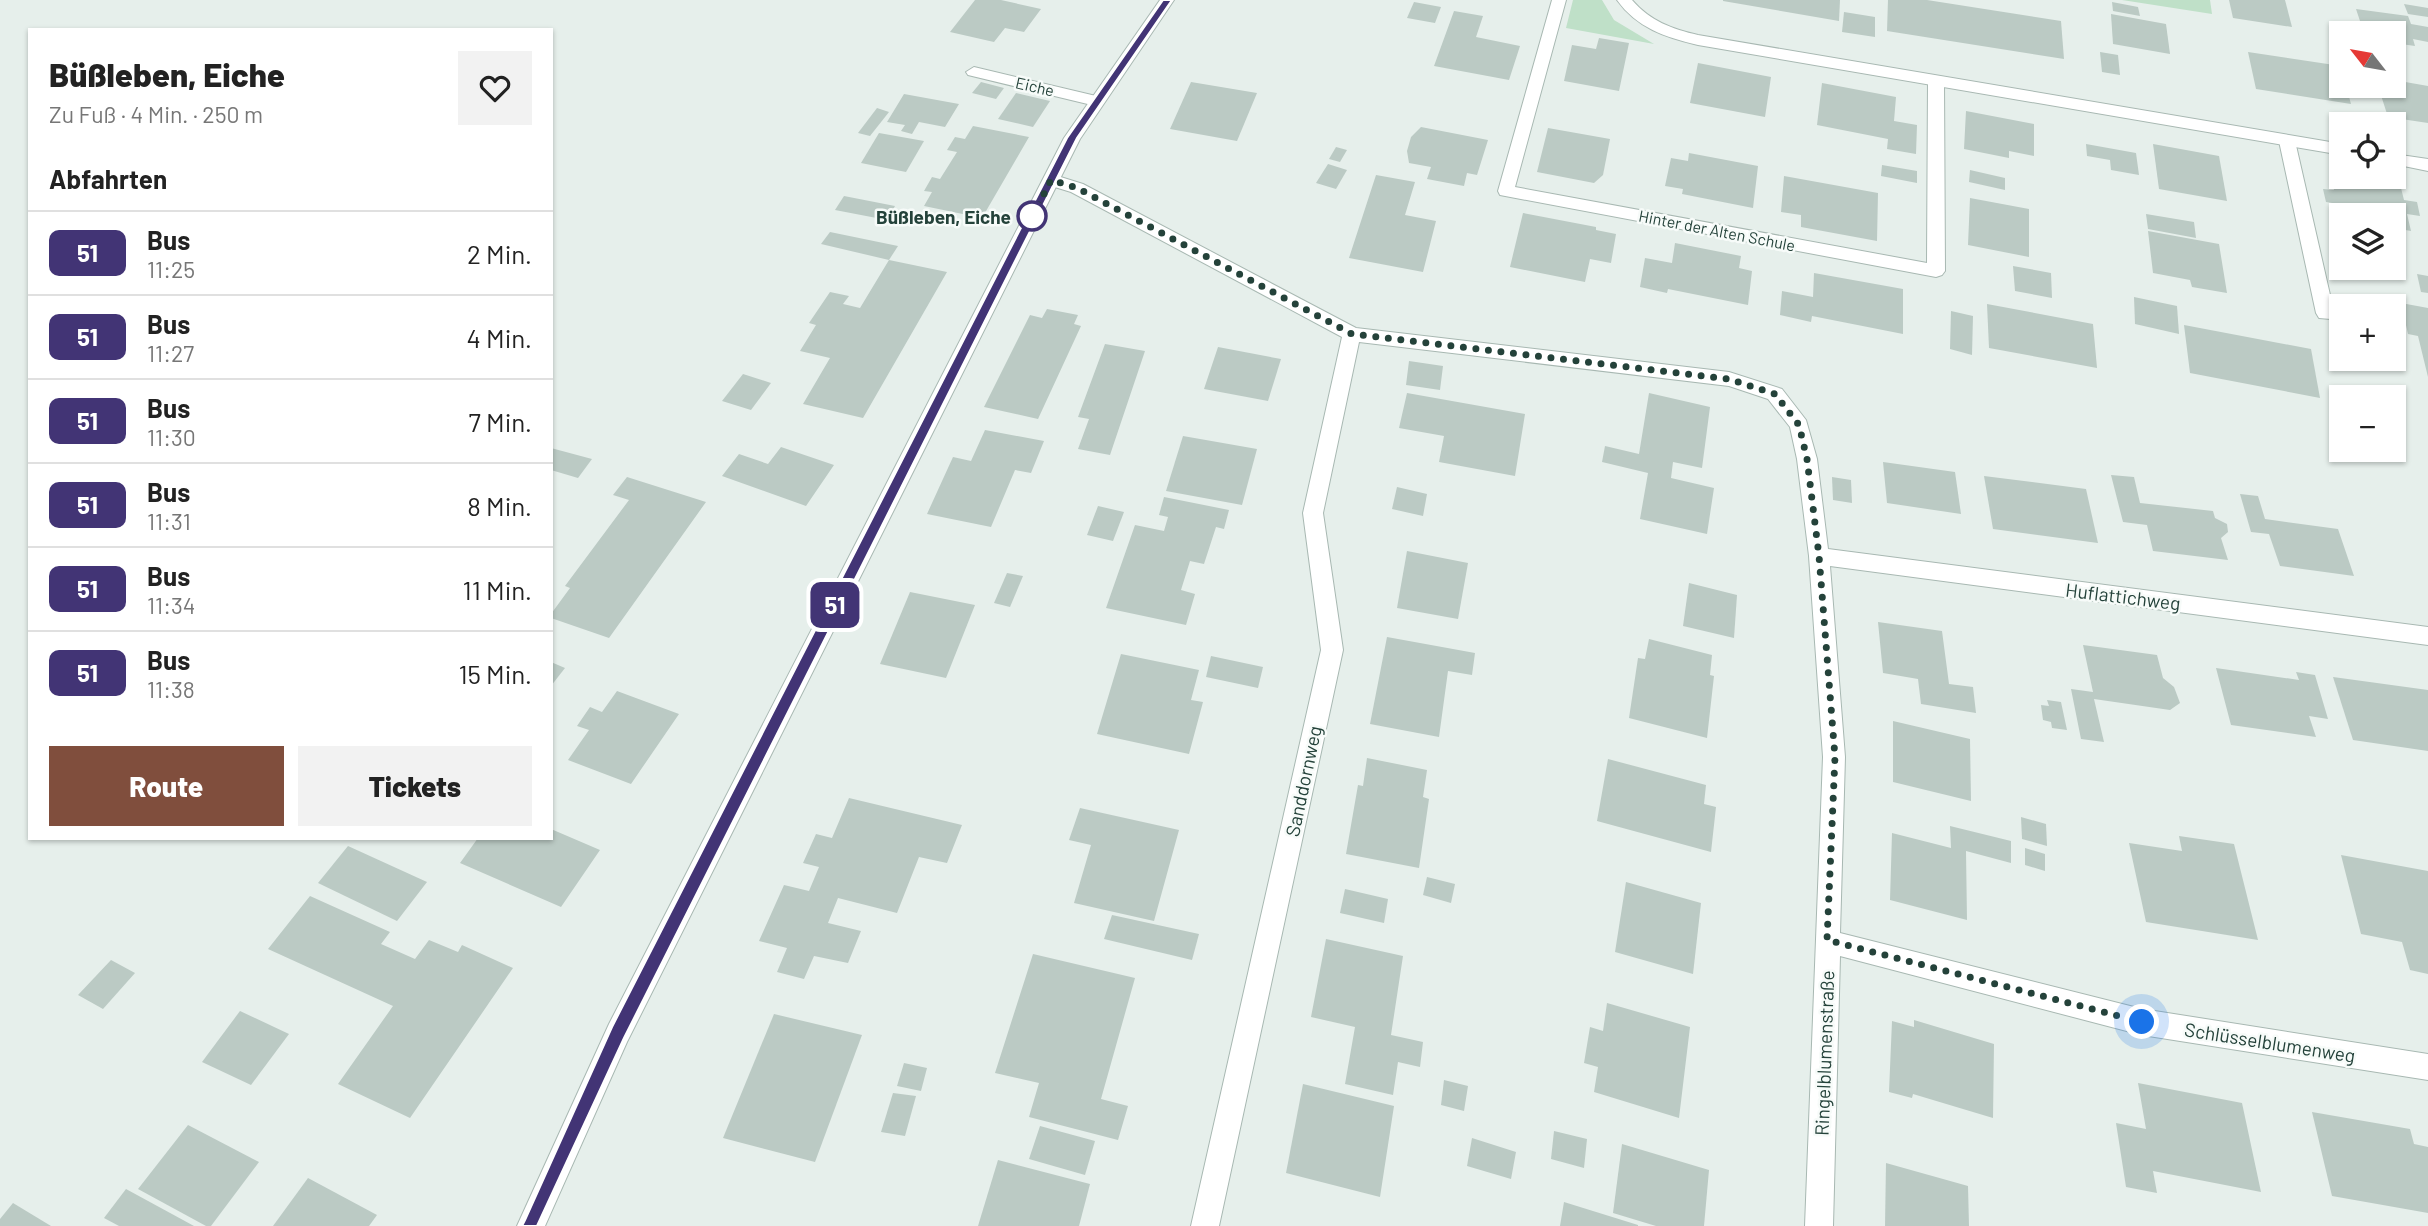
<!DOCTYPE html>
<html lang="de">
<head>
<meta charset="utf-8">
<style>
	:root { --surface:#fff; --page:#f2f2f2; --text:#222; --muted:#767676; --line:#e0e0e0; --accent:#804e3d }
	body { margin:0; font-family:Barlow,sans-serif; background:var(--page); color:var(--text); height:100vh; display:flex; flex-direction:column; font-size:26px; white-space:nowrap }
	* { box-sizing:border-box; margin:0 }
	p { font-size:23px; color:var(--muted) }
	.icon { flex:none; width:38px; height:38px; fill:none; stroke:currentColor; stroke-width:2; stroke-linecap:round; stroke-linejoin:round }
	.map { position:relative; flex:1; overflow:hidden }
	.details { position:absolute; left:28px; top:28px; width:525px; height:812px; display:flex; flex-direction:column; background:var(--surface); border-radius:0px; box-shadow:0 2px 5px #0004 }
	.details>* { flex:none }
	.badge { padding:0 14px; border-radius:10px; font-size:24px; line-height:46px }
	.needle { width:46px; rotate:301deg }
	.tools { position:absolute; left:2329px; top:21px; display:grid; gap:14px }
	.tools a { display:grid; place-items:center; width:77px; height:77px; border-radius:0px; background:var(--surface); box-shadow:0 2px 5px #0004; font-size:35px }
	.you { position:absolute; width:35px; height:35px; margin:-18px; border:5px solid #fff; border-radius:50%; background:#1a73e8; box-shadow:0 0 0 10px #1a73e833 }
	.map>.badge { position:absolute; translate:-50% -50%; box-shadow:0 0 0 4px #fff }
	h2 { padding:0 21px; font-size:26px; line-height:63px }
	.round { display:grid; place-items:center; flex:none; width:74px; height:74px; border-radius:0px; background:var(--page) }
	.overview { display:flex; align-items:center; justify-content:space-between; height:119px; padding:0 21px }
	h1 { font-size:33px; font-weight:800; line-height:52px }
	.cta { display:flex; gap:14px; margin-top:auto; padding:14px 21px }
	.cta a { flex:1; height:80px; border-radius:0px; background:var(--accent); color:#fff; font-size:28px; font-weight:800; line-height:80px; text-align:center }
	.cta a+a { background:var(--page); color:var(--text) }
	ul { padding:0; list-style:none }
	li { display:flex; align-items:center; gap:21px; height:84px; padding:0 21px; border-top:2px solid var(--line) }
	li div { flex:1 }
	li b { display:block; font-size:26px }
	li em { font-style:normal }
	li .badge { min-width:77px; font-weight:700; text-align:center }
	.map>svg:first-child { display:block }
	.green { fill:#bfe0c8 }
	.building { fill:#bbcac4 }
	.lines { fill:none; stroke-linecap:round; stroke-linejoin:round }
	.service-casing { stroke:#a8b8b2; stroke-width:2 }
	.minor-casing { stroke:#a8b8b2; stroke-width:2 }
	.tertiary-casing { stroke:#a8b8b2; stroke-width:2 }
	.service { fill:#fff; fill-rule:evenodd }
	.minor { fill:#fff; fill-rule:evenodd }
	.tertiary { fill:#fff; fill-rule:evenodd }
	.line { fill:#423475; stroke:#fff; stroke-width:2 }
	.walk { stroke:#24423a; stroke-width:7; stroke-dasharray:0 12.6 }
	.stop-dot { fill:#fff; stroke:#423475; stroke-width:3.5 }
	.labels { text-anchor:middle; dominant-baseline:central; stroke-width:5; stroke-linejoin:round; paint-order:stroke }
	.far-street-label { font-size:16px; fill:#24423a; stroke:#f7fbf9 }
	.stop-label { font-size:19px; font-weight:bold; fill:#24423a; stroke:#f7fbf9; text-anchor:end }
	.street-label { font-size:19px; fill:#24423a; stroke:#f7fbf9 }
</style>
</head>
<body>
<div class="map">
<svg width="2428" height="1226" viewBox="0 0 2428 1226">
	<rect width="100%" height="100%" fill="#e6efeb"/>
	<!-- green -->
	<g class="green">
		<path d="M1573 0H1602L1614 20 1654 44 1566 28Z"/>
		<path d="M2122 0H2210L2212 14Z"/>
	</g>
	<!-- building -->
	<g class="building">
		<path d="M975 0H1001L1041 9 1024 32 1005 28 994 42 950 32Z"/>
		<path d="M1723 0H1840L1839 21 1723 1Z"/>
		<path d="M1888 0H1927L2061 21 2064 59 1887 31Z"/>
		<path d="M2229 0H2285L2292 27 2233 18Z"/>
		<path d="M1414 2 1441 7 1435 23 1407 18Z"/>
		<path d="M2112 2 2138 7 2140 16 2113 11Z"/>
		<path d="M2404 4 2428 8V17L2408 14Z"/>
		<path d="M2356 9 2408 16 2411 24 2428 27V42L2413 39 2415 46 2394 43V33H2364Z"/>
		<path d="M1454 11 1483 16 1476 37 1520 46 1509 80 1434 66Z"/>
		<path d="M1844 12 1875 17V37L1842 32Z"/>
		<path d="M2111 14 2166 24 2170 54 2113 44Z"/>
		<path d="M1599 38 1629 43 1619 91 1564 81 1572 45 1596 49Z"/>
		<path d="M2100 52 2118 55 2120 75 2102 72Z"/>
		<path d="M2248 52 2341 66 2342 86H2346L2351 104 2256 89Z"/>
		<path d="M1698 63 1771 77 1765 117 1690 103Z"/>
		<path d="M2394 80 2428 86V123L2388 117 2378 86H2394Z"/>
		<path d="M981 82 1004 88 996 99 972 93Z"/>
		<path d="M1191 82 1257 93 1237 141 1170 129Z"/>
		<path d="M1822 83 1896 97 1894 121 1917 125 1916 154 1887 149 1888 139 1817 125Z"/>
		<path d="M1016 93 1050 101 1033 127 998 119Z"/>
		<path d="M904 94 959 104 945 127 919 122 912 134 901 131 905 125 887 122Z"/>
		<path d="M877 108 889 112 870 136 858 133Z"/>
		<path d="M1966 111 2034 124V156L2009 151V158L1964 149Z"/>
		<path d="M973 126 1029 137 982 218 924 206 932 192 924 191 932 177 940 179 957 152 947 150 955 137 965 139Z"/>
		<path d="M1421 127 1488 140 1477 175 1467 173 1464 186 1427 179 1431 167 1409 163 1407 151 1411 137Z"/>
		<path d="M1548 128 1610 139 1603 175 1594 183 1537 172Z"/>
		<path d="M879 133 924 141 906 172 861 163Z"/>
		<path d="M2086 144 2136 153 2139 175 2111 170 2110 160 2087 156Z"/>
		<path d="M2153 144 2219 156 2227 201 2159 189Z"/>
		<path d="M1336 147 1347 150 1340 162 1329 159Z"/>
		<path d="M1689 153 1758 166 1753 208 1682 194 1683 189 1665 186 1671 158 1688 161Z"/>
		<path d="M1328 164 1347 170 1336 189 1316 183Z"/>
		<path d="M1882 165 1917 171V183L1881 176Z"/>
		<path d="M1970 170 2005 178V190L1969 182Z"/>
		<path d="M2329 172 2342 174V177L2400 184 2404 200 2417 202 2420 216 2407 214 2411 231 2394 228V215H2340L2338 204 2326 202 2323 189 2334 190Z"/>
		<path d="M1376 175 1415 182 1405 215 1436 221 1423 272 1349 258Z"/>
		<path d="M1784 176 1878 193 1877 241 1801 227V215L1781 212Z"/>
		<path d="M844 196 895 206 887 220 835 210Z"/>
		<path d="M1970 198 2029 209V257L1968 245Z"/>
		<path d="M1523 213 1596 227V230L1616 234 1611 263 1590 259 1585 282 1510 267Z"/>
		<path d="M2146 214 2194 222 2196 238 2148 229Z"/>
		<path d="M2148 231 2219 244 2227 293 2192 287 2190 280 2153 273Z"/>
		<path d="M830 232 898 246 889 260 821 244Z"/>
		<path d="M1675 243 1741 256 1739 268 1752 271 1748 305 1668 289 1667 293 1640 287 1645 258 1672 263Z"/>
		<path d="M889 260 947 272 863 418 803 404 830 358 800 351 816 325 809 323 830 292 849 296 843 304 860 308Z"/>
		<path d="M2013 266 2051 273 2052 298 2015 291Z"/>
		<path d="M1814 273 1903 289V334L1812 316 1811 322 1780 315 1782 291 1813 297Z"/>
		<path d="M2417 274 2428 276V293L2421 292Z"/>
		<path d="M2134 297 2177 306 2179 334 2135 324Z"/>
		<path d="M2401 303 2428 308V377L2418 336 2408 334Z"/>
		<path d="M1987 304 2093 324 2097 368 1989 348Z"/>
		<path d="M1047 309 1078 315 1074 324 1081 326 1038 419 984 407 1030 315 1042 318Z"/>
		<path d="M1951 311 1973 316 1972 355 1950 349Z"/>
		<path d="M2184 325 2311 349 2320 398 2190 373Z"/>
		<path d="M1105 344 1145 351 1110 455 1078 449 1089 419 1078 417Z"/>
		<path d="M1218 347 1281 359 1268 401 1204 389Z"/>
		<path d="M1409 361 1443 366 1440 390 1406 385Z"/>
		<path d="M743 374 771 383 751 410 722 401Z"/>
		<path d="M1407 393 1525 414 1515 476 1439 462 1444 436 1399 428Z"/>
		<path d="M1649 393 1710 407 1702 468 1673 462 1671 478 1714 488 1707 534 1640 519 1648 473 1602 462 1605 446 1639 454Z"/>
		<path d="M985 430 1044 441 1031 473 1015 470 991 527 927 514 953 457 971 461Z"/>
		<path d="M1183 436 1257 449 1242 505 1166 491Z"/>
		<path d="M781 447 834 465 806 506 722 476 739 454 768 464Z"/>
		<path d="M551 448 592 459 578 478 551 470Z"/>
		<path d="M1883 462 1955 472 1961 514 1887 503Z"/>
		<path d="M2111 475 2134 477 2140 503 2213 511 2215 518 2227 524 2228 532 2221 538 2228 560 2153 551 2147 525 2123 522Z"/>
		<path d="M1984 476 2086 489 2098 543 1993 529Z"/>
		<path d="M627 477 706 502 609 638 551 618V614L570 588 565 586 629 500 613 495Z"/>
		<path d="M1832 477 1851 480 1852 503 1833 500Z"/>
		<path d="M1397 487 1427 494 1423 516 1392 509Z"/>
		<path d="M2240 494 2258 496 2265 519 2338 529 2354 576 2280 566 2269 534 2251 532Z"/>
		<path d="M1164 497 1229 510 1224 529 1216 527 1204 564 1190 561 1181 590 1195 594 1186 625 1106 608 1135 525 1164 531 1168 517 1159 515Z"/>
		<path d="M1098 506 1124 512 1113 541 1087 535Z"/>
		<path d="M1407 551 1468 563 1458 619 1397 608Z"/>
		<path d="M1007 573 1023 576 1010 607 994 603Z"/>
		<path d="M1689 583 1737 595 1734 638 1683 626Z"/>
		<path d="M910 592 975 605 946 678 880 664Z"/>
		<path d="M1878 622 1942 631 1949 684 1973 687 1976 713 1921 704 1918 679 1883 673Z"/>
		<path d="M1387 637 1475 653 1472 675 1448 671 1439 737 1370 724Z"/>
		<path d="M1649 639 1712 655 1710 675 1714 676 1707 738 1629 718 1638 658 1645 659Z"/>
		<path d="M2083 645 2157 655 2163 678 2174 687 2180 703 2170 710 2094 699 2104 742 2081 739 2071 689 2093 692Z"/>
		<path d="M1121 654 1199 670 1191 700 1203 702 1189 754 1097 734Z"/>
		<path d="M1211 656 1263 667 1258 688 1206 677Z"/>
		<path d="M551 662 565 668 551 686Z"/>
		<path d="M2216 668 2299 680 2296 672 2315 675 2328 719 2309 716 2316 737 2231 725Z"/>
		<path d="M2333 677 2428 690V751L2353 740Z"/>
		<path d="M617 691 679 714 631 784 568 760 589 730 577 726 590 707 602 712Z"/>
		<path d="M2047 700 2061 702 2067 730 2052 728 2051 722 2043 720 2041 705 2049 706Z"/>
		<path d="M1893 721 1970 739 1971 801 1893 782Z"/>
		<path d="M1367 758 1427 770 1423 797 1429 799 1419 868 1346 854 1358 785 1363 786Z"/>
		<path d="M1608 759 1706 785 1704 804 1716 807 1711 852 1597 821Z"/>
		<path d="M849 798 962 825 947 863 919 857 897 913 838 898 828 923 861 931 848 963 814 956 804 979 777 972 787 948 759 941 784 885 809 891 819 867 803 863 816 834 832 838Z"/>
		<path d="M1080 808 1179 830 1154 921 1074 903 1091 845 1069 840Z"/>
		<path d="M2021 817 2046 824 2047 846 2022 839Z"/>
		<path d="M1950 826 2011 841V863L1966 851 1967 920 1890 900 1892 833 1951 848Z"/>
		<path d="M551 829 600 850 561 907 460 863 478 838H551Z"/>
		<path d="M2179 836 2234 844 2258 940 2146 922 2129 843 2182 851Z"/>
		<path d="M348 846 427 882 397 921 318 883Z"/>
		<path d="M2025 848 2045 854V871L2025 865Z"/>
		<path d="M2341 855 2428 871V974L2410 970 2402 942 2361 934Z"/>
		<path d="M1427 877 1455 884 1451 903 1423 895Z"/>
		<path d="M1626 882 1701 903 1693 974 1615 952Z"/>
		<path d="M1345 889 1388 899 1384 923 1340 913Z"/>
		<path d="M310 896 390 932 381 944 415 959 429 940 458 952 462 945 513 968 410 1118 338 1084 393 1006 268 949Z"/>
		<path d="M1112 915 1199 934 1192 960 1104 939Z"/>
		<path d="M1326 939 1403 956 1391 1035 1423 1042 1420 1067 1398 1062 1393 1095 1345 1084 1355 1027 1311 1017Z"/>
		<path d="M1033 954 1135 978 1101 1099 1128 1106 1118 1140 1029 1117 1039 1083 995 1073Z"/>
		<path d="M111 960 135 973 103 1009 78 995Z"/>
		<path d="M1607 1003 1690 1027 1679 1118 1594 1092 1598 1067 1584 1063 1590 1027 1603 1031Z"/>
		<path d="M240 1011 289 1034 251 1085 202 1062Z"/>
		<path d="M774 1014 862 1035 815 1162 723 1138Z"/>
		<path d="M1914 1020 1994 1044 1993 1118 1913 1094 1912 1098 1889 1092 1892 1021 1914 1027Z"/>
		<path d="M904 1063 927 1068 921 1091 897 1086Z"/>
		<path d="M1444 1080 1468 1086 1464 1111 1441 1105Z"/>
		<path d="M2138 1083 2242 1103 2261 1192 2153 1171 2157 1193 2126 1187 2116 1123 2146 1129Z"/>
		<path d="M1303 1084 1394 1106 1380 1197 1286 1173Z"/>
		<path d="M893 1093 916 1096 905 1136 881 1132Z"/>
		<path d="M2312 1112 2410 1129 2414 1144 2428 1147V1213L2332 1196Z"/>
		<path d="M188 1125 259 1162 211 1226H206L138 1189Z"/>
		<path d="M1040 1126 1095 1141 1085 1175 1029 1159Z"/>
		<path d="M1554 1131 1587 1139 1584 1168 1551 1159Z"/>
		<path d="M1472 1138 1516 1152 1511 1179 1467 1166Z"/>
		<path d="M1622 1144 1709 1170 1704 1226H1656L1613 1213Z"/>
		<path d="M998 1160 1090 1184 1079 1226H978Z"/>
		<path d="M1886 1163 1968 1186 1969 1226H1885Z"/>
		<path d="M308 1178 377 1215 369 1226H273Z"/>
		<path d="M126 1189 194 1226H119L104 1218Z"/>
		<path d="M1564 1202 1638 1225V1226H1560Z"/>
		<path d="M13 1203 51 1226H0V1219Z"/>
	</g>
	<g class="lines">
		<!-- service casing -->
		<g class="service-casing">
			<g id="service">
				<path d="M1552 0H1566L1515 187 1927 263 1928 81 1936 76 1944 81 1945 271 1942 275 1936 277 1500 195 1498 191Z"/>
				<path d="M974 67 1096 96 1104 101 1096 106 968 75 966 72Z"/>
				<path d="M2287 136 2295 141 2333 308 2342 310V320L2319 318 2316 313 2279 141Z"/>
			</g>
		</g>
		<!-- minor casing -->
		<g class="minor-casing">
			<g id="minor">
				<path d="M1617 0H1632C1650 21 1672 29 1698 35L2342 144V155L1698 45C1665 37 1637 28 1617 0Z"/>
				<path d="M2394 154 2428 159V171L2394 164Z"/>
				<path d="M1051 174 1083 184 1356 328 1729 372 1782 389 1806 420 1817 459 1828 549 2428 627V645L1830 566 1845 757 1840 933 2142 1009 2428 1054V1080L2142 1035 1840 956 1833 1226H1805L1823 757 1809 556 1797 459 1790 427 1768 399 1729 386 1359 342 1323 513 1343 650 1219 1226H1191L1321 650 1303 513 1342 337 1071 192 1045 184 1043 180Z"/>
			</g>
		</g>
		<!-- tertiary casing -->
		<g class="tertiary-casing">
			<path id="tertiary" d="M1160 0H1174L1080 139 627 1042 545 1226H517L609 1024 1064 138Z"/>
		</g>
		<!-- service -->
		<use href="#service" class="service"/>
		<!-- minor -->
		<use href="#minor" class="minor"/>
		<!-- tertiary -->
		<use href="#tertiary" class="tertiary"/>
	</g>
	<!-- line -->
	<path class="line" d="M1163 0H1172L1077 138 624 1038 537 1226H522L525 1220 612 1027 1067 138Z"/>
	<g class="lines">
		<!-- walk -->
		<path class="walk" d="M1032 216 1030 222 1051 180 1077 188 1352 334 1729 379 1775 394 1799 425 1807 459 1819 556 1835 757 1827 940 2142 1022"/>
	</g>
	<!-- markers -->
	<circle class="stop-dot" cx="1032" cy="216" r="14"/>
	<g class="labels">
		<!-- far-street labels -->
		<g class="far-street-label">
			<text transform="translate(1035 86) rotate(13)">Eiche</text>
			<text transform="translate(1717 230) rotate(11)">Hinter der Alten Schule</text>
		</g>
		<!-- stop labels -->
		<g class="stop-label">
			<text x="1011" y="216">Büßleben, Eiche</text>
		</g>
		<!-- street labels -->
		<g class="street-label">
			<text transform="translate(2123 596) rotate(7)">Huflattichweg</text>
			<text transform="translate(1303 781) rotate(-78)">Sanddornweg</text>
			<text transform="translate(2270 1042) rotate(9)">Schlüsselblumenweg</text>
			<text transform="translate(1824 1053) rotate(-88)">Ringelblumenstraße</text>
		</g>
	</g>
</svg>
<div class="tools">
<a><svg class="needle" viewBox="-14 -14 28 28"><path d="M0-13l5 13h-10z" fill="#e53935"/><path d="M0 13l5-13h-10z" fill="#767676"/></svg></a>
<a><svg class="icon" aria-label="locate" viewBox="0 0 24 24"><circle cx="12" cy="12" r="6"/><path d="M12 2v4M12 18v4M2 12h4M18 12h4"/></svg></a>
<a><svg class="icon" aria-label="layers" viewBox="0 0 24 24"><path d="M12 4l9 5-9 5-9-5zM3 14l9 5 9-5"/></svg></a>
<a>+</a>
<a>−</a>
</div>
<div class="you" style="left:2142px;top:1022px"></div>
<b class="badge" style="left:835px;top:605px;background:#423475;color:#fff">51</b>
<section class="details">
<div class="overview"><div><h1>Büßleben, Eiche</h1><p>Zu Fuß · 4 Min. · 250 m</p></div><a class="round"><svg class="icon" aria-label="heart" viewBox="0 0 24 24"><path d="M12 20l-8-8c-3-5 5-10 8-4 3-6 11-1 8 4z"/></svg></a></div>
<h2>Abfahrten</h2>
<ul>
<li><span class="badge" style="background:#423475;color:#fff">51</span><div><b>Bus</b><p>11:25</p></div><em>2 Min.</em></li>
<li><span class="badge" style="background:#423475;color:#fff">51</span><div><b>Bus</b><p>11:27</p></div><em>4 Min.</em></li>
<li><span class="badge" style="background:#423475;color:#fff">51</span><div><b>Bus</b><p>11:30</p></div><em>7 Min.</em></li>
<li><span class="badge" style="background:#423475;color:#fff">51</span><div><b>Bus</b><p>11:31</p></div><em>8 Min.</em></li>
<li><span class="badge" style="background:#423475;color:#fff">51</span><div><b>Bus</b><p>11:34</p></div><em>11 Min.</em></li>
<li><span class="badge" style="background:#423475;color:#fff">51</span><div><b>Bus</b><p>11:38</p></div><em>15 Min.</em></li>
</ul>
<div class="cta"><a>Route</a><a>Tickets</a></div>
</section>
</div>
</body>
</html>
